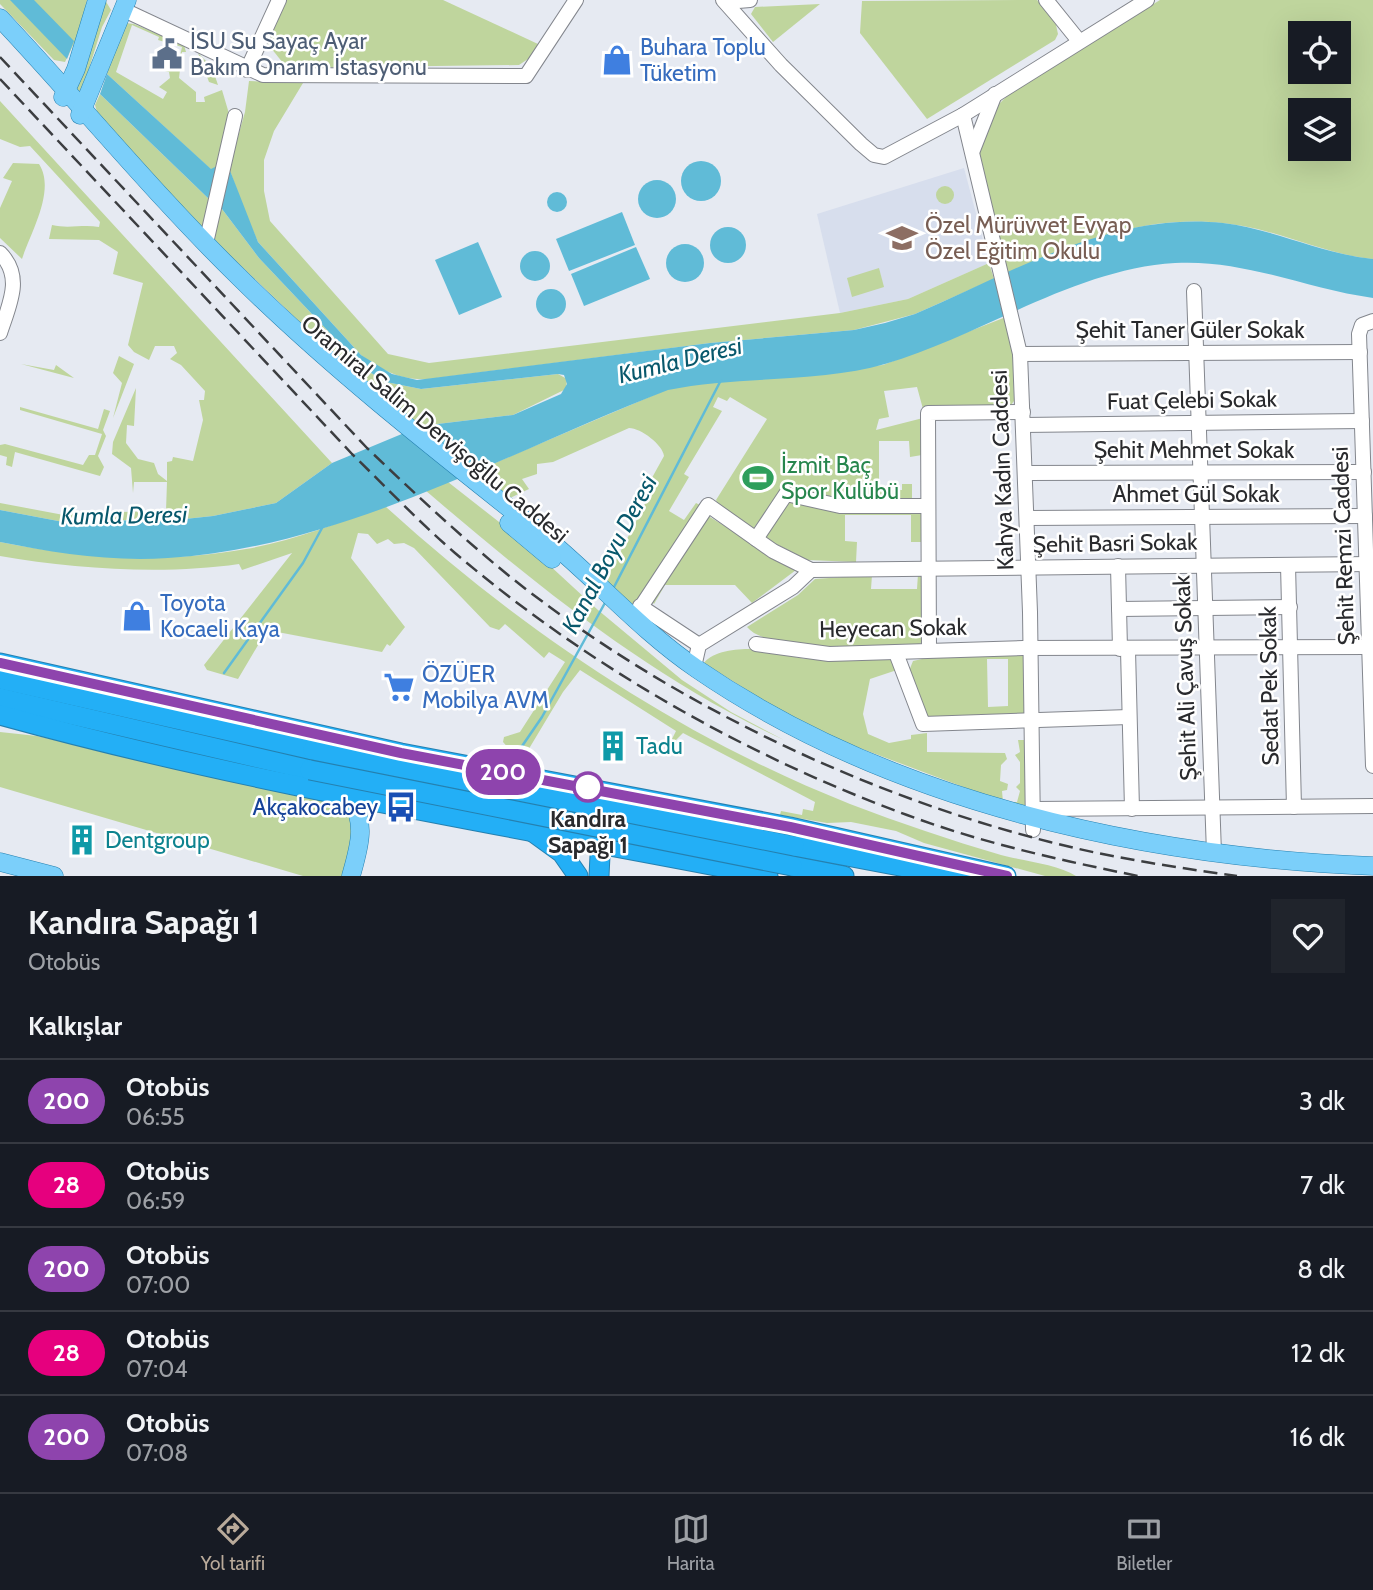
<!DOCTYPE html>
<html lang="tr">
<head>
<meta charset="utf-8">
<style>
	:root { --surface:#171b24; --page:#20242c; --text:#f1f3f6; --muted:#9ea1a6; --line:#363941; --accent:#b9aa9a }
	body { margin:0; font-family:Cabin,sans-serif; background:var(--page); color:var(--text); height:100vh; display:flex; flex-direction:column; font-size:26px; white-space:nowrap }
	* { box-sizing:border-box; margin:0 }
	p { font-size:23px; color:var(--muted) }
	.icon { flex:none; width:38px; height:38px; fill:none; stroke:currentColor; stroke-width:2; stroke-linecap:round; stroke-linejoin:round }
	.map { position:relative; height:876px; overflow:hidden }
	.details { display:flex; flex-direction:column; background:var(--surface); flex:1 }
	.details>* { flex:none }
	.badge { padding:0 14px; border-radius:23px; font-size:24px; line-height:46px }
	.controls { position:absolute; left:1288px; top:21px; display:grid; gap:14px }
	.controls a { display:grid; place-items:center; width:63px; height:63px; border-radius:0px; background:var(--surface); box-shadow:0 7px 28px #0002; font-size:35px }
	.map>.badge { position:absolute; translate:-50% -50%; box-shadow:0 0 0 4px #fff }
	h2 { padding:0 28px; font-size:26px; line-height:63px }
	.round { display:grid; place-items:center; flex:none; width:74px; height:74px; border-radius:0px; background:var(--page) }
	.headline { display:flex; align-items:center; justify-content:space-between; height:119px; padding:0 28px }
	h1 { font-size:33px; font-weight:700; line-height:52px }
	ul { padding:0; list-style:none }
	li { display:flex; align-items:center; gap:21px; height:84px; padding:0 28px; border-top:2px solid var(--line) }
	li div { flex:1 }
	li b { display:block; font-size:26px }
	li em { font-style:normal }
	li .badge { min-width:77px; font-weight:700; text-align:center }
	.tab-bar { display:flex; justify-content:space-around; align-items:center; height:98px; border-top:2px solid var(--line); background:var(--surface); font-size:19px; color:var(--muted) }
	.tab-bar a { display:grid; justify-items:center; gap:4px }
	.tab-bar .on { color:var(--accent) }
	.map>svg:first-child { display:block }
	.built { fill:#d7deed }
	.green { fill:#bfd59d; fill-rule:evenodd }
	.water { fill:#60bbd7 }
	.lines { fill:none; stroke-linecap:round; stroke-linejoin:round }
	.stream { stroke:#60bbd7; stroke-width:2.5 }
	.minor-casing { stroke:#83868d; stroke-width:16 }
	.major-casing { stroke:#2580b0; stroke-width:19 }
	.highway-casing { stroke:#2580b0; stroke-width:21 }
	.minor { stroke:#fff; stroke-width:14 }
	.major { stroke:#7bcffa; stroke-width:18 }
	.highway { stroke:#23aff6; stroke-width:19 }
	.rail { stroke:#3c3e41; stroke-width:2.5; stroke-dasharray:14 7; stroke-linecap:butt }
	.highway-bridge-casing { stroke:#2580b0; stroke-width:21; stroke-linecap:butt }
	.highway-bridge { stroke:#23aff6; stroke-width:19 }
	.line-casing { stroke:#fff; stroke-width:16 }
	.line { stroke:#8e44ad; stroke-width:10 }
	.stop-dot { fill:#fff; stroke:#8e44ad; stroke-width:3.5 }
	.labels { text-anchor:middle; dominant-baseline:central; stroke-width:5; stroke-linejoin:round; paint-order:stroke }
	.service-label { font-size:23px; fill:#4e5e75; stroke:#fff; text-anchor:start }
	.shop-label { font-size:23px; fill:#366cbe; stroke:#fff; text-anchor:start }
	.education-label { font-size:23px; fill:#785e54; stroke:#fff; text-anchor:start }
	.street-label { font-size:23px; fill:#292a2d; stroke:#fff }
	.leisure-label { font-size:23px; fill:#27864d; stroke:#fff; text-anchor:start }
	.culture-label { font-size:23px; fill:#0d838f; stroke:#fff; text-anchor:start }
	.transit-label { font-size:23px; fill:#164399; stroke:#fff; text-anchor:end }
	.stop-label { font-size:23px; font-weight:bold; fill:#292a2d; stroke:#fff }
	.water-label { font-size:24px; font-style:italic; fill:#08586c; stroke:#fff }
</style>
</head>
<body>
<div class="map">
<svg width="1373" height="876" viewBox="0 0 1373 876">
	<rect width="100%" height="100%" fill="#e6eaf2"/>
	<!-- built -->
	<path class="built" d="M964 168 989 263 908 299 840 313 817 214Z"/>
	<!-- green -->
	<g class="green">
		<path d="M0 0H87L79 33 65 62 54 60 0 4Z"/>
		<path d="M105 0 111 10 102 27 81 94 75 87Z"/>
		<path d="M287 0H443L538 44 531 57 519 65 287 68 267 43Z"/>
		<path d="M1037 0 1054 16 1058 34 1055 40 927 119 860 33 862 1Z"/>
		<path d="M1160 0H1373V259C1329 255 1287 234 1243 226 1152 210 1086 240 1005 275L979 153 995 108 1011 92ZM1300 33H1339V72H1300ZM1300 110H1339V149H1300Z"/>
		<path d="M820 4 773 42 751 14 755 7Z"/>
		<path d="M126 23 134 24 184 45 186 52H182L179 78 196 92V102H205L204 97 222 90 230 117 216 174 107 74 115 37ZM132 25 159 37 158 40 182 47 178 65 168 62 165 71 169 72 170 78 159 87 167 92 163 99 116 72Z"/>
		<path d="M198 53 212 67 218 85 209 82Z"/>
		<path d="M249 81 303 83 274 131 264 160V191L270 221 388 354 429 363 840 313 908 299 989 263 994 279 915 314 854 330 710 343 429 379C402 381 382 371 361 355L258 242 244 210 229 168 245 112Z"/>
		<path d="M100 94 210 200 205 231 98 115 95 105Z"/>
		<path d="M0 101 332 463 276 503 213 516 166 521 93 520 74 524 0 510V503L69 516 71 513 166 511 167 482H134L133 493 131 468 112 454 113 442 136 388 134 426 127 425 126 443 138 459 154 463 158 474 167 481V462L172 461 173 457 193 461 203 420 199 400H204L205 391 181 365 170 359 177 353 174 346H155L149 360 134 352 128 345 143 283 113 274 118 252 99 240 49 239 52 225C69 229 83 224 99 227L100 222 30 146 20 147 0 139Z"/>
		<path d="M13 163 39 164C56 190 31 232 22 259L0 238V208L12 181 3 178Z"/>
		<circle cx="945" cy="195" r="9"/>
		<path d="M219 205 259 258 363 368 386 382 421 389 558 374 567 379 566 389 513 415 421 426 352 372 213 239Z"/>
		<path d="M879 268 884 287 852 297 847 278Z"/>
		<path d="M1006 317 1013 339 1014 401 1011 405 923 409 917 387 884 391 889 417 879 419 876 430 923 418 922 455 910 457 909 441H879V490H902V484H912V502L835 500 783 487 753 529 719 506 716 500 767 419 730 397 727 401 718 397 713 407 722 411 684 474 689 477 669 511 684 520 696 503 702 506 633 610 594 574 596 571 608 576 648 498 643 494 664 456C663 445 641 428 629 428L553 462 537 464V474L522 479 529 489 510 498 476 471 668 389 699 383 883 365Z"/>
		<path d="M119 356 134 364 113 418 122 383 113 373Z"/>
		<path d="M21 364 54 370 56 365 74 378Z"/>
		<path d="M20 407 98 429 104 409 110 411 103 430 106 436 98 456 104 467 100 476 15 452 12 467 6 465 7 457 0 455V445L5 444 83 465 89 455H95L102 434 20 410Z"/>
		<path d="M448 482 522 540 598 610 682 680 731 712 784 740C649 677 537 586 425 490Z"/>
		<path d="M791 500 921 512 924 542H911V515H845V541L857 542 856 562 807 560 765 538Z"/>
		<path d="M385 506C521 630 678 736 850 804 900 823 950 840 1001 855 1023 861 1058 864 1076 876H1045L924 843 896 831 851 822 827 823 780 815 781 811 802 815 803 809 813 811 815 802 683 733 675 741 672 739 676 731 580 670 563 692 521 762 503 742 504 737 520 732 565 662 549 652 544 658 505 624 499 630 490 627 414 548 404 543 394 544 388 539 377 544 368 534 358 533 351 558 405 627 390 646 387 644 382 652 267 630 238 679 207 670 204 665 292 553 242 570 239 564C164 575 75 569 0 556V542C82 558 163 564 246 549 293 541 340 522 385 506Z"/>
		<path d="M705 514 796 570 752 603 735 585H665L654 604 651 600Z"/>
		<path d="M918 574 923 575V641L917 646C881 646 769 654 747 627L798 595 815 579 872 575 871 589H917Z"/>
		<path d="M751 649 806 659 892 657 897 670 870 679 863 714 868 734 889 743 911 739V735L927 733V752L1005 753 1007 759 1001 765 1000 781 1008 784 1007 790 1002 791 1003 802H1017L1020 791 1016 787 1020 783V762L1015 755 1020 752 1018 740H1027V811L841 741 788 716 704 663C713 651 736 649 751 649Z"/>
		<path d="M1023 652 1026 713 926 717 909 671 913 661 931 657ZM987 659H1008V706L988 707Z"/>
		<path d="M0 732 37 736 345 805C362 825 350 854 344 876H303L0 787Z"/>
	</g>
	<!-- water -->
	<g class="water">
		<path d="M10 0H34L74 41 67 59Z"/>
		<path d="M107 74 211 169 219 165 229 168 258 242 361 355 392 374 417 380 710 343 854 330 885 323 915 314C1013 272 1113 211 1223 223 1274 229 1322 254 1373 259V298C1306 289 1245 259 1175 263 1074 269 981 336 885 364 820 383 737 376 668 390 510 451 340 548 168 558 112 562 55 553 0 542V510L74 524 93 520 166 521 213 516 276 503 332 463 421 426 513 415 561 394 567 384 564 375 558 374 421 389 386 382 363 368 259 258 219 205 210 200 100 94Z"/>
		<circle cx="701" cy="181" r="20"/>
		<circle cx="657" cy="199" r="19"/>
		<circle cx="557" cy="202" r="10"/>
		<path d="M622 212 635 245 569 271 556 239Z"/>
		<circle cx="728" cy="245" r="18"/>
		<path d="M478 242 502 297 459 315 435 260Z"/>
		<circle cx="685" cy="263" r="19"/>
		<path d="M636 247 650 279 584 306 571 274Z"/>
		<circle cx="535" cy="266" r="15"/>
		<circle cx="551" cy="304" r="15"/>
	</g>
	<g class="lines">
		<!-- stream -->
		<g class="stream">
			<path d="M613 589 721 380"/>
			<path d="M224 673 303 563 322 528"/>
			<path d="M518 752 542 717 606 601"/>
		</g>
		<!-- minor casing -->
		<g class="minor-casing">
			<g id="minor">
				<path d="M723 0 781 65 861 144 874 155 884 157 963 115 1147 0"/>
				<path d="M1046 0 1079 41"/>
				<path d="M726 2 750 0"/>
				<path d="M124 10 263 75 526 76 576 0"/>
				<path d="M247 70 279 0"/>
				<path d="M963 115 1020 354 1030 612 1033 830"/>
				<path d="M973 150 995 94"/>
				<path d="M206 243 235 116"/>
				<path d="M0 253C24 277 9 305 0 333"/>
				<path d="M1194 291 1214 853"/>
				<path d="M1373 321 1362 325 1359 334 1373 766"/>
				<path d="M1020 354 1360 352"/>
				<path d="M1023 425 1362 421"/>
				<path d="M1025 473 1364 472"/>
				<path d="M1027 518 1365 516"/>
				<path d="M756 539 786 494 840 506H928"/>
				<path d="M1288 565 1294 807"/>
				<path d="M1118 566 1120 649"/>
				<path d="M640 606 699 645"/>
				<path d="M1119 609 1290 607"/>
				<path d="M633 619 708 505 773 551 811 570 1373 564"/>
				<path d="M756 644 829 654 1023 648 1369 647"/>
				<path d="M929 650 928 413 1023 412"/>
				<path d="M1128 650 1132 809"/>
				<path d="M896 653 923 724 1129 717"/>
				<path d="M694 667 699 645 793 587 811 570"/>
				<path d="M1035 809 1373 806"/>
			</g>
		</g>
		<!-- major casing -->
		<g class="major-casing">
			<g id="major">
				<path d="M0 18C81 104 155 195 239 277 330 367 432 447 533 527 590 572 637 628 697 669 891 802 1142 857 1373 866"/>
				<path d="M63 97 76 69 97 0"/>
				<path d="M80 115 127 0"/>
				<path d="M509 523 552 559"/>
				<path d="M350 796C367 824 359 847 351 876"/>
				<path d="M0 862 54 876"/>
			</g>
		</g>
		<!-- highway casing -->
		<g class="highway-casing">
			<g id="highway">
				<path d="M0 663 401 753 790 827 1006 876"/>
				<path d="M0 679 313 750"/>
				<path d="M0 698 310 770"/>
				<path d="M0 715C252 785 512 826 768 876"/>
				<path d="M549 782 536 803 533 832 562 853 578 876"/>
				<path d="M794 846 953 876"/>
				<path d="M792 866 844 876"/>
				<path d="M599 876 601 835"/>
			</g>
		</g>
		<!-- minor -->
		<use href="#minor" class="minor"/>
		<!-- major -->
		<use href="#major" class="major"/>
		<!-- highway -->
		<use href="#highway" class="highway"/>
		<!-- rail -->
		<g class="rail">
			<path d="M0 57 367 448C413 492 459 535 508 575 661 698 860 794 1050 842 1112 858 1174 867 1237 876"/>
			<path d="M0 79 352 454C386 487 419 522 455 553 588 666 744 755 907 815 982 843 1060 860 1138 876"/>
		</g>
		<!-- highway-bridge casing -->
		<g class="highway-bridge-casing">
			<g id="highway-bridge">
				<path d="M313 750 794 846"/>
				<path d="M310 770 792 866"/>
			</g>
		</g>
		<!-- highway-bridge -->
		<use href="#highway-bridge" class="highway-bridge"/>
	</g>
	<g class="lines">
		<!-- line casing -->
		<g class="line-casing">
			<path id="line" d="M0 663 401 753 790 827 1007 876"/>
		</g>
		<!-- line -->
		<use href="#line" class="line"/>
	</g>
	<!-- icons -->
	<defs>
		<g id="civic-bare" transform="scale(2.415)"><path d="M-.6-6.5H3V-4.5H.6V-3L4-1V1h2V6H-6V1h2V-1L-.6-3ZM-1.2 2.5V6h2.4V2.5Z" fill="#5c6f8a" stroke="#fff" stroke-width="2.5" paint-order="stroke"/></g>
		<g id="shop-bare" transform="scale(2.415)"><path d="M-5-2.5h2.3a2.7 3.5 0 0 1 5.4 0H5L5.5 6h-11ZM-1.5-2.5h3a1.5 2.3 0 0 0-3 0Z" fill="#3f7fe0" stroke="#fff" stroke-width="2.5" paint-order="stroke"/></g>
		<g id="school-bare" transform="scale(2.415)"><path d="M0-5L7-2L0 1L-7-2ZM-4 1L0 2.5L4 1V4Q0 6-4 4Z" fill="#8d6e63" stroke="#fff" stroke-width="2.5" paint-order="stroke"/></g>
		<g id="stadium-bare" transform="scale(2.415)"><path d="M0-5a6.5 5 0 1 0 0 10a6.5 5 0 1 0 0-10ZM-3.5-1.8h7v3.6h-7Z" fill="#2e9e5b" stroke="#fff" stroke-width="2.5" paint-order="stroke"/></g>
		<g id="supermarket-bare" transform="scale(2.415)"><path d="M-6-5.5h2.5l.6 2H6L4.5 2H-2.5L-4.4-4H-6ZM-1.5 3.2a1.3 1.3 0 1 0 .1 0ZM3 3.2a1.3 1.3 0 1 0 .1 0Z" fill="#3f7fe0" stroke="#fff" stroke-width="2.5" paint-order="stroke"/></g>
		<g id="building-bare" transform="scale(2.415)"><path d="M-4-6H4V6H1V3H-1V6H-4ZM-2.5-4.3h1.7v1.8h-1.7ZM.8-4.3h1.7v1.8H.8ZM-2.5-1h1.7V.8h-1.7ZM.8-1h1.7V.8H.8Z" fill="#0f9aa8" stroke="#fff" stroke-width="2.5" paint-order="stroke"/></g>
		<g id="bus-bare" transform="scale(2.415)"><path d="M-5-6H5V4H4V6H2V4H-2V6H-4V4H-5ZM-3.5-4V0h7V-4ZM-3.5 1.2v1.5H-2V1.2ZM2 1.2v1.5H3.5V1.2Z" fill="#1a4fb4" stroke="#fff" stroke-width="2.5" paint-order="stroke"/></g>
	</defs>
	<g fill-rule="evenodd">
		<use href="#civic-bare" x="167" y="54"/>
		<use href="#shop-bare" x="617" y="60"/>
		<use href="#school-bare" x="902" y="238"/>
		<use href="#stadium-bare" x="758" y="478"/>
		<use href="#shop-bare" x="137" y="616"/>
		<use href="#supermarket-bare" x="399" y="687"/>
		<use href="#building-bare" x="613" y="746"/>
		<use href="#bus-bare" x="401" y="807"/>
		<use href="#building-bare" x="82" y="840"/>
	</g>
	<!-- markers -->
	<circle class="stop-dot" cx="588" cy="787" r="14"/>
	<g class="labels">
		<!-- service labels -->
		<g class="service-label">
			<text x="190" y="41">İSU Su Sayaç Ayar<tspan x="190" dy="26">Bakım Onarım İstasyonu</tspan></text>
		</g>
		<!-- shop labels -->
		<g class="shop-label">
			<text x="640" y="47">Buhara Toplu<tspan x="640" dy="26">Tüketim</tspan></text>
			<text x="160" y="603">Toyota<tspan x="160" dy="26">Kocaeli Kaya</tspan></text>
			<text x="422" y="674">ÖZÜER<tspan x="422" dy="26">Mobilya AVM</tspan></text>
		</g>
		<!-- education labels -->
		<g class="education-label">
			<text x="925" y="225">Özel Mürüvvet Evyap<tspan x="925" dy="26">Özel Eğitim Okulu</tspan></text>
		</g>
		<!-- street labels -->
		<g class="street-label">
			<text x="1190" y="330">Şehit Taner Güler Sokak</text>
			<text transform="translate(1192 400) rotate(-1)">Fuat Çelebi Sokak</text>
			<text transform="translate(435 429) rotate(40)">Oramiral Salim Dervişoğllu Caddesi</text>
			<text x="1194" y="450">Şehit Mehmet Sokak</text>
			<text transform="translate(1002 470) rotate(-92)">Kahya Kadın Caddesi</text>
			<text x="1196" y="494">Ahmet Gül Sokak</text>
			<text transform="translate(1115 543) rotate(-1)">Şehit Basri Sokak</text>
			<text transform="translate(1343 546) rotate(-92)">Şehit Remzi Caddesi</text>
			<text transform="translate(893 628) rotate(-1)">Heyecan Sokak</text>
			<text transform="translate(1185 678) rotate(-92)">Şehit Ali Çavuş Sokak</text>
			<text transform="translate(1269 686) rotate(-91)">Sedat Pek Sokak</text>
		</g>
		<!-- leisure labels -->
		<g class="leisure-label">
			<text x="781" y="465">İzmit Baç<tspan x="781" dy="26">Spor Kulübü</tspan></text>
		</g>
		<!-- culture labels -->
		<g class="culture-label">
			<text x="636" y="746">Tadu</text>
			<text x="105" y="840">Dentgroup</text>
		</g>
		<!-- transit labels -->
		<g class="transit-label">
			<text x="378" y="807">Akçakocabey</text>
		</g>
		<!-- stop labels -->
		<g class="stop-label">
			<text x="588" y="819">Kandıra<tspan x="588" dy="26">Sapağı 1</tspan></text>
		</g>
		<!-- water labels -->
		<g class="water-label">
			<text transform="translate(680 360) rotate(-14)">Kumla Deresi</text>
			<text transform="translate(124 515) rotate(-1)">Kumla Deresi</text>
			<text transform="translate(609 554) rotate(-62)">Kanal Boyu Deresi</text>
		</g>
	</g>
</svg>
<div class="controls">
<a><svg class="icon" aria-label="locate" viewBox="0 0 24 24"><circle cx="12" cy="12" r="6"/><path d="M12 2v4M12 18v4M2 12h4M18 12h4"/></svg></a>
<a><svg class="icon" aria-label="layers" viewBox="0 0 24 24"><path d="M12 4l9 5-9 5-9-5zM3 14l9 5 9-5"/></svg></a>
</div>
<b class="badge" style="left:503px;top:772px;background:#8e44ad;color:#fff">200</b>
</div>
<section class="details">
<div class="headline"><div><h1>Kandıra Sapağı 1</h1><p>Otobüs</p></div><a class="round"><svg class="icon" aria-label="heart" viewBox="0 0 24 24"><path d="M12 20l-8-8c-3-5 5-10 8-4 3-6 11-1 8 4z"/></svg></a></div>
<h2>Kalkışlar</h2>
<ul>
<li><span class="badge" style="background:#8e44ad;color:#fff">200</span><div><b>Otobüs</b><p>06:55</p></div><em>3 dk</em></li>
<li><span class="badge" style="background:#e6007e;color:#fff">28</span><div><b>Otobüs</b><p>06:59</p></div><em>7 dk</em></li>
<li><span class="badge" style="background:#8e44ad;color:#fff">200</span><div><b>Otobüs</b><p>07:00</p></div><em>8 dk</em></li>
<li><span class="badge" style="background:#e6007e;color:#fff">28</span><div><b>Otobüs</b><p>07:04</p></div><em>12 dk</em></li>
<li><span class="badge" style="background:#8e44ad;color:#fff">200</span><div><b>Otobüs</b><p>07:08</p></div><em>16 dk</em></li>
</ul>
</section>
<nav class="tab-bar">
<a class="on"><svg class="icon" aria-label="directions" viewBox="0 0 24 24"><path d="M12 3l9 9-9 9-9-9zM9 14v-3h6M13 9l2 2-2 2"/></svg>Yol tarifi</a>
<a><svg class="icon" aria-label="map" viewBox="0 0 24 24"><path d="M3 6l6-2 6 2 6-2v14l-6 2-6-2-6 2zM9 4v14M15 6v14"/></svg>Harita</a>
<a><svg class="icon" aria-label="tickets" viewBox="0 0 24 24"><path d="M3 7h18v10H3zM15 7v10"/></svg>Biletler</a>
</nav>
</body>
</html>
